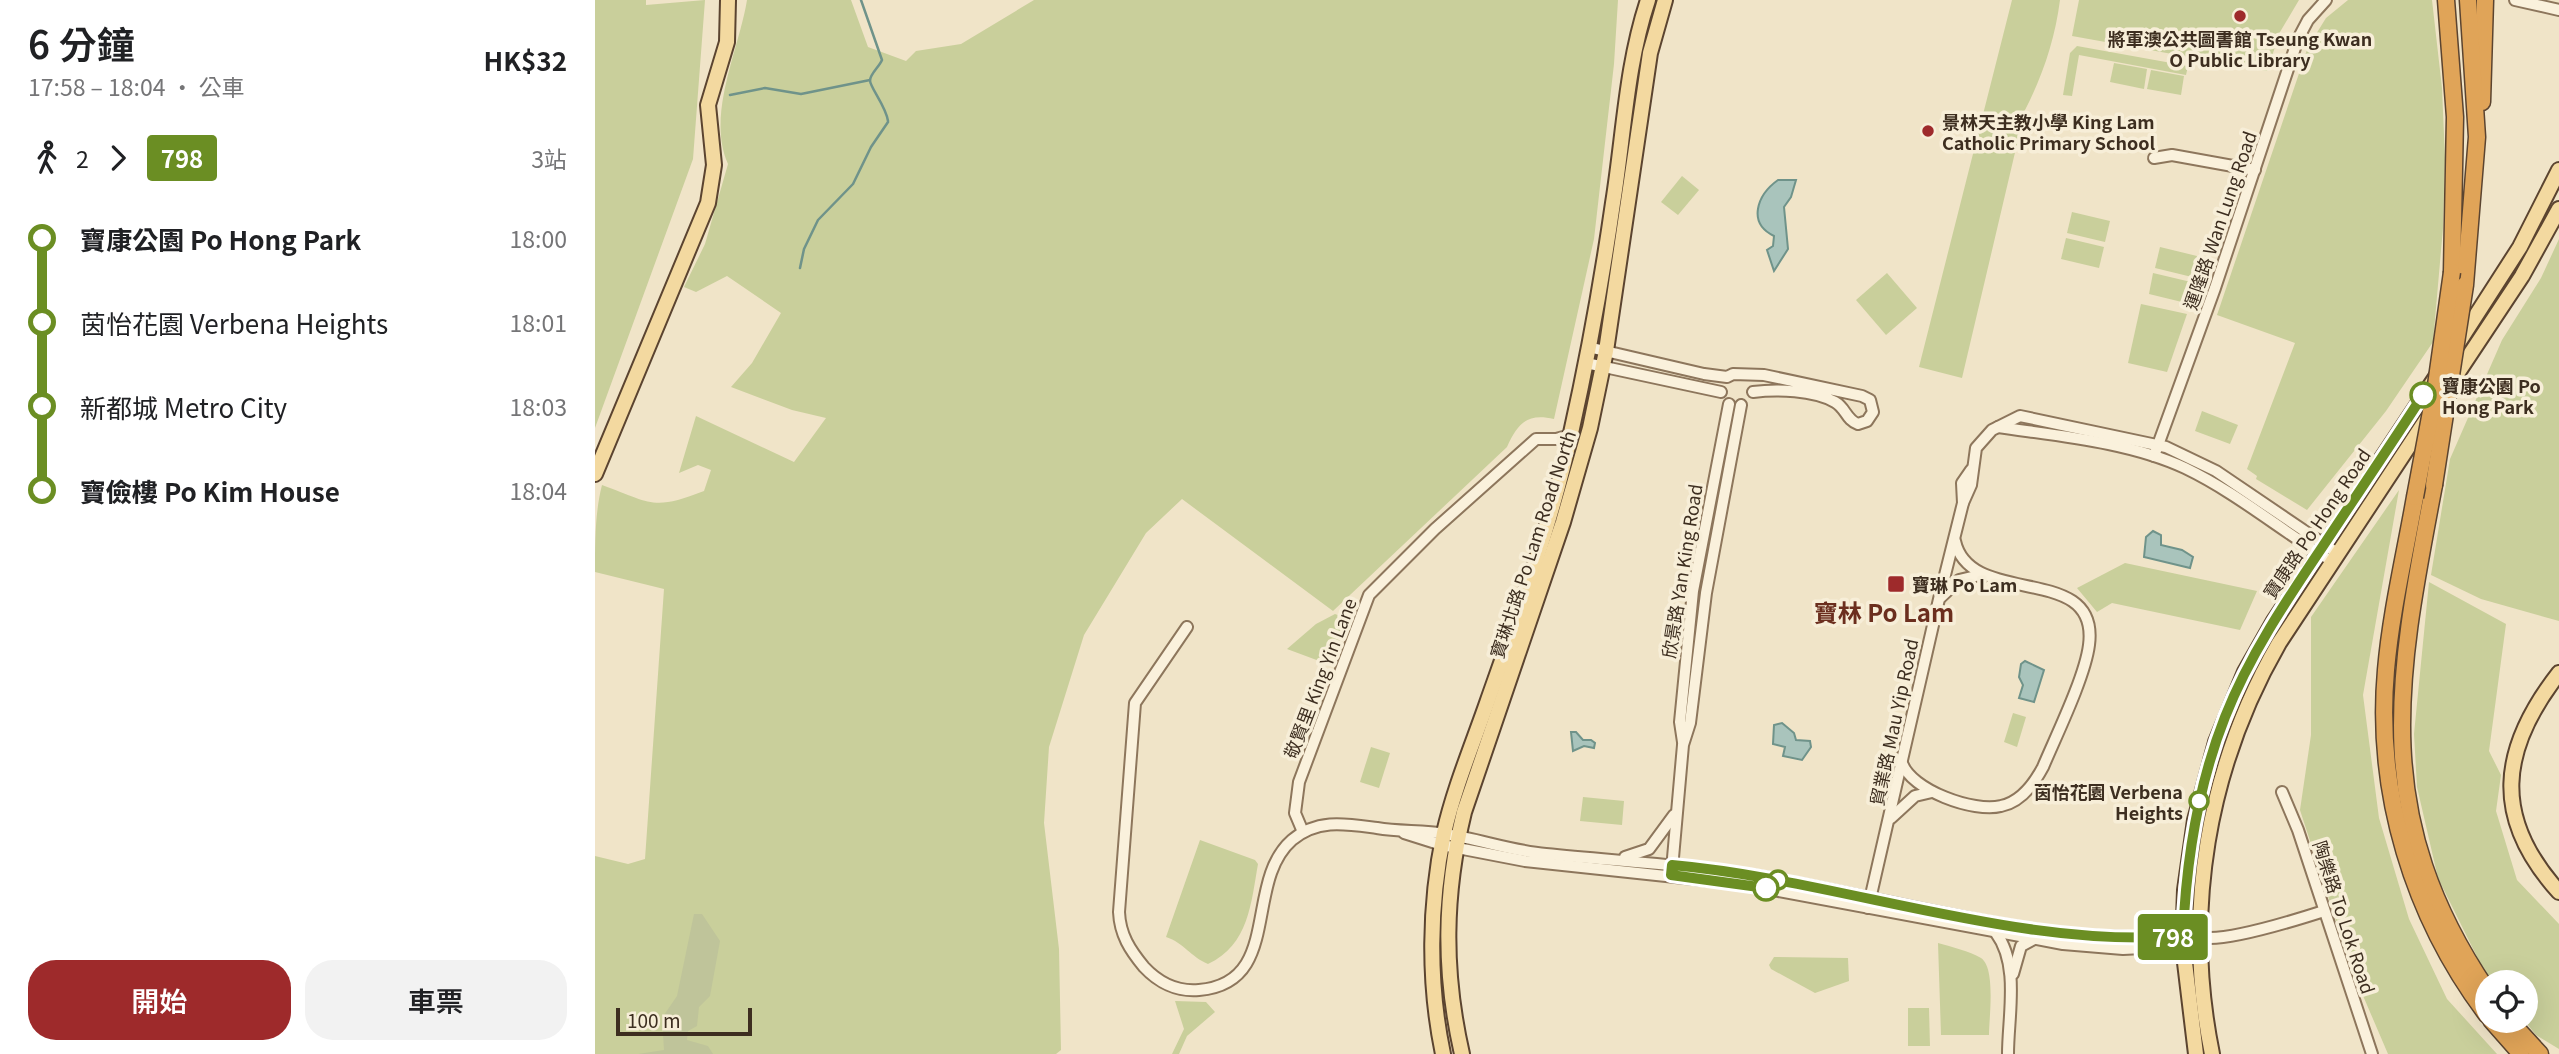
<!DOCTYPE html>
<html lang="zh-TW">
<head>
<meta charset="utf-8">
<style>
	:root { --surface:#fff; --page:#f2f2f2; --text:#202124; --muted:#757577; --accent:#9e2a2b }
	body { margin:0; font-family:Georgia,"Noto Sans TC",serif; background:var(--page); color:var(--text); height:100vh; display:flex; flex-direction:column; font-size:26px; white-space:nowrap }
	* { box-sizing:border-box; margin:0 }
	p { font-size:23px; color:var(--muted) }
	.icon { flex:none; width:38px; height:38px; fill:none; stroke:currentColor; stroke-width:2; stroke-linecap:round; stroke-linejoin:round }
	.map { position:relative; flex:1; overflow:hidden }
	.panel { display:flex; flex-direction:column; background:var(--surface); width:595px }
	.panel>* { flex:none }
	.badge { padding:0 14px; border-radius:5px; font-size:24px; line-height:46px }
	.buttons { position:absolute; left:1880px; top:970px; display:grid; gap:14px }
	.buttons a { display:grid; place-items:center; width:63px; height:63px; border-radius:50%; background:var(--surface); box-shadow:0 7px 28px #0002; font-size:35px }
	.scale { position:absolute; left:21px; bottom:18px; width:136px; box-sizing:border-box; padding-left:7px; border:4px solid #3d2e20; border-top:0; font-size:19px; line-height:24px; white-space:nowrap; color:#3d2e20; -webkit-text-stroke:5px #f7eed8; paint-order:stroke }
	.map>.badge { position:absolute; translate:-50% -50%; box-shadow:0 0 0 4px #fff }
	.legs { display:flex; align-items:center; gap:10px; height:77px; padding:0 28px; font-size:23px }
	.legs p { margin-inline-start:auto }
	.headline { display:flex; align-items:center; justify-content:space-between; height:119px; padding:0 28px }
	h1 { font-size:38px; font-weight:600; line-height:52px }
	.button { display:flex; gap:14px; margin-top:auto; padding:14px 28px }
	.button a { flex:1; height:80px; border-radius:28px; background:var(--accent); color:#fff; font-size:28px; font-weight:600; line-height:80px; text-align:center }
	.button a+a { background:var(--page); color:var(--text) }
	ul { padding:0 28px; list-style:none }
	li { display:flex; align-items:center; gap:24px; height:84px; font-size:26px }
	li i { display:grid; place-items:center; width:10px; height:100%; margin:0 9px; background:currentColor }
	li i::after { content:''; width:18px; height:18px; margin:-9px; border:5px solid; border-radius:50%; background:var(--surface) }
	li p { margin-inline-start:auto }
	li:first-child i { background:linear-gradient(#0000 50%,currentColor 0) }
	li:last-child i { background:linear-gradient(currentColor 50%,#0000 0) }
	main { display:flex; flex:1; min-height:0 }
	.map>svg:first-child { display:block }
	.green { fill:#c9cf9b }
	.cemetery { fill:#bfc49a }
	.water { fill:#a9c4bc; stroke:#6f938a; stroke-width:2 }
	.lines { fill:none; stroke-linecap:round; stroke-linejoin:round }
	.stream { stroke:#6f938a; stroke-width:2.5 }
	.minor-casing { stroke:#8d765c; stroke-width:14 }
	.major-casing { stroke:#5b4430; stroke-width:18 }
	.highway-casing { stroke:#5b4430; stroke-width:19 }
	.minor { stroke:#faf1dc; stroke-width:10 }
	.major { stroke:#f3d9a0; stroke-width:14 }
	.highway { stroke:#e0a458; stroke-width:16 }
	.highway-bridge-casing { stroke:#5b4430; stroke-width:19; stroke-linecap:butt }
	.highway-bridge { stroke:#e0a458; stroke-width:16 }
	.line-1-casing { stroke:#fff; stroke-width:16 }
	.line-1 { stroke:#6b8e23; stroke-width:10 }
	.poi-dot { fill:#9e2a2b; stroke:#f7eed8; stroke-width:2.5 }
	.stop-1-dot { fill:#fff; stroke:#6b8e23; stroke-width:3.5 }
	.labels { text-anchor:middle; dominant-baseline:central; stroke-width:7; stroke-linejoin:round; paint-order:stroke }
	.poi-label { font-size:18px; font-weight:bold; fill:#3d2e20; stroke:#f7eed8; text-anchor:start }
	.street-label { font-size:18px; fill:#3d2e20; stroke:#f7eed8 }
	.stop-label { font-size:18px; font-weight:bold; fill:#3d2e20; stroke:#f7eed8; text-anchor:start }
	.district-label { font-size:24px; font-weight:bold; fill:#6b2e1e; stroke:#f7eed8 }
</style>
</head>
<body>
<main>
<section class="panel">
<div class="headline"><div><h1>6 分鐘</h1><p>17:58 – 18:04 · 公車</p></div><b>HK$32</b></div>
<div class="legs"><svg class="icon" aria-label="walk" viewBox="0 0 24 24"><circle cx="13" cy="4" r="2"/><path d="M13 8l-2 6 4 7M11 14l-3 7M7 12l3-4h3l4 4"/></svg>2<svg class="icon" aria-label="forward" viewBox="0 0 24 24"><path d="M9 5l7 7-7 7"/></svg><b class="badge" style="background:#6b8e23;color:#fff">798</b><p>3站</p></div>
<ul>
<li><i style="color:#6b8e23"></i><b>寶康公園 Po Hong Park</b><p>18:00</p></li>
<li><i style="color:#6b8e23"></i><span>茵怡花園 Verbena Heights</span><p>18:01</p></li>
<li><i style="color:#6b8e23"></i><span>新都城 Metro City</span><p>18:03</p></li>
<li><i style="color:#6b8e23"></i><b>寶儉樓 Po Kim House</b><p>18:04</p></li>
</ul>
<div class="button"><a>開始</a><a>車票</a></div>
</section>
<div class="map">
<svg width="1964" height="1054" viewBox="0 0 1964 1054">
	<rect width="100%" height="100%" fill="#f0e4c8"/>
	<!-- green -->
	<g class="green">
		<path d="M0 0H51V5L110 0 98 159 0 428Z"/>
		<path d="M152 0H256L273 47 311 61 321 51 366 44 439 0H1023L1019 64 999 239 959 419C932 413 923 423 912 447L738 611 587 499 551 533 489 635 454 747 449 823 464 949 466 1050 461 1054H0V856L33 864 50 859 69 589 0 572C0 543 0 512 7 485 56 503 58 511 109 491L116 470 103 465 84 473 101 416 199 462 231 418 197 410 136 387 157 363 186 313 132 276 101 292 89 287 110 244 133 164C111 115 144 50 152 0Z"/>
		<path d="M1417 0H1465C1460 39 1448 75 1430 110L1367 378 1324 367Z"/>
		<path d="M1484 0H1704L1685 32 1672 71 1477 36Z"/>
		<path d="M1753 0H1837L1847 88 1850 158 1848 228 1838 342 1791 411 1712 510 1661 479 1662 476 1652 469 1700 343 1622 315 1713 47 1731 18Z"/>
		<path d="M1482 46 1593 66 1591 75 1484 55 1477 96 1468 95 1475 53Z"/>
		<path d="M1519 63 1552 69 1549 89 1515 82Z"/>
		<path d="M1556 70 1589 76 1586 95 1552 89Z"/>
		<path d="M1087 176 1104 190 1083 215 1066 202Z"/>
		<path d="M1477 212 1515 221 1510 242 1472 233Z"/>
		<path d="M1471 238 1509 247 1504 268 1466 259Z"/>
		<path d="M1964 239V621L1886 599 1836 575 1855 459 1907 340 1946 278Z"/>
		<path d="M1565 247 1602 256 1597 277 1560 268Z"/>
		<path d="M1292 273 1322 308 1291 335 1261 300Z"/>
		<path d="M1558 273 1596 282 1591 303 1554 294Z"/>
		<path d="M1546 304 1592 314 1572 372 1533 363Z"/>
		<path d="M1607 411 1643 425 1635 444 1600 431Z"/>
		<path d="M1804 490 1768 695 1784 818 1814 919 1852 999 1902 1054H1793L1757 970 1705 810 1716 735V617Z"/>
		<path d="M1530 563 1662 591 1645 630 1517 603 1502 612 1482 588Z"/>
		<path d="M1834 582 1911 624 1894 751 1906 775 1901 811 1922 880 1964 924V1049L1941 1035 1929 1020 1930 982H1898L1888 969 1843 878 1822 787 1819 734Z"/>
		<path d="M740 614 753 619 735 665 692 649 721 624Z"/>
		<path d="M1418 713 1431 717 1422 747 1409 742Z"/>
		<path d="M776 747 795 753 784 788 765 782Z"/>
		<path d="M988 797 1029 801 1027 825 985 821Z"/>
		<path d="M605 840 660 860 663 864C656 903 654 945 613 964 596 957 589 943 571 937Z"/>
		<path d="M1343 943C1357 947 1374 951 1386 958 1401 968 1394 1018 1394 1035H1346Z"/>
		<path d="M1179 957 1253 958 1254 981 1220 993 1176 969 1174 965Z"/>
		<path d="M580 1001 611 1002 620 1012 592 1036 584 1054H577L589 1029Z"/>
		<path d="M1313 1008H1334L1335 1046H1313Z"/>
	</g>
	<!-- cemetery -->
	<path class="cemetery" d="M99 914H107L125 941 115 996 104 1007 102 1026 93 1031 92 1040 113 1046 118 1054H43L69 1050 67 1018 82 996Z"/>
	<!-- water -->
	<g class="water">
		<path d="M1183 180H1201L1196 197 1189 207 1193 249 1179 271 1172 250 1178 246 1179 236C1152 223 1162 195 1183 180Z"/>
		<path d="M1558 531 1566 535V545L1587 550 1598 557 1595 568 1549 557 1551 537Z"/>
		<path d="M1430 661 1449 670 1439 702 1424 698 1428 685 1424 677 1426 664Z"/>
		<path d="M1187 723 1199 733 1201 740 1215 741 1216 747 1207 760 1188 756 1190 747 1178 744 1179 725Z"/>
		<path d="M976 732H981L988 740H996L1000 743 999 748 989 746 978 751Z"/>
	</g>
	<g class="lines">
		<!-- stream -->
		<g class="stream">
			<path d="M266 0 287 60C284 67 276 73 275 80 274 86 291 106 293 121"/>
			<path d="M135 95 170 88 206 94 275 80"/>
			<path d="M205 268 209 249 223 220 258 184 276 147 293 122"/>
		</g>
		<!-- minor casing -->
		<g class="minor-casing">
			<g id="minor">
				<path d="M1920 0 1964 10"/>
				<path d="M1559 158 1577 155 1660 170"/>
				<path d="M993 347 1109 374 1132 377 1138 374 1169 375 1267 396 1275 400 1278 412 1272 421 1263 424C1251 420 1251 408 1240 402 1218 390 1182 389 1158 392"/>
				<path d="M991 363 1126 392"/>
				<path d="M1403 427C1464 436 1534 442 1590 468 1640 492 1683 528 1730 557"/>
				<path d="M1559 456 1620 288 1703 39 1713 20 1731 0"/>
				<path d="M1368 503 1367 483 1376 470"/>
				<path d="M1346 597 1364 580 1385 575"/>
				<path d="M592 627 540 703 524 912C525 935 535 950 549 967 563 982 582 992 604 990 688 983 648 883 697 840 723 818 752 824 782 828 805 832 827 830 850 834 884 839 917 851 951 854 1019 861 1087 864 1155 875 1261 892 1365 921 1472 934 1520 939 1568 936 1615 938 1643 938 1701 920 1729 911"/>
				<path d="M1088 742 1085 722 1098 591 1134 404"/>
				<path d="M1307 763C1316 790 1379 813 1406 806 1426 802 1439 784 1448 767 1461 736 1490 677 1494 645 1505 561 1375 609 1360 541"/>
				<path d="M1687 792 1703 830 1777 1054"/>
				<path d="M1296 818 1320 796 1337 792"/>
				<path d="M708 832 700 813 704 782 774 595 840 529 941 439H961L976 435"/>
				<path d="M809 833 847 845 930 861 1146 884 1468 944 1528 949 1588 946 1610 941"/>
				<path d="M1030 857 1054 849 1079 815"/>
				<path d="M1077 869 1088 745 1095 723 1111 593 1146 405"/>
				<path d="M1273 908 1344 599 1368 503 1376 485 1381 448 1397 430 1425 416 1571 447 1621 471 1742 553"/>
				<path d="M1401 933C1425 965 1413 1016 1413 1054"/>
				<path d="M1418 974 1426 946 1439 939"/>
			</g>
		</g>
		<!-- major casing -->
		<g class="major-casing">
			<g id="major">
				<path d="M1860 348 1925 247 1964 170"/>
				<path d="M1854 386 1927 276 1964 209"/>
				<path d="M0 474 113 203 119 165 113 105 132 42 133 0"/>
				<path d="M1964 673C1904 750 1897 818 1964 892"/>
				<path d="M848 1054C833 982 834 905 849 833 859 789 877 746 892 703 923 615 956 525 976 433 993 357 1007 280 1018 203 1029 135 1031 66 1053 0"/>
				<path d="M867 1054C848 971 849 894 869 812L968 522 995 428 1011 351 1055 53 1070 0"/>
				<path d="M1601 1054 1588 946 1590 890 1600 820 1621 742 1650 672 1679 621 1843 374"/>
				<path d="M1617 1054C1588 912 1612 768 1684 643L1835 414"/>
			</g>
		</g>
		<!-- highway casing -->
		<g class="highway-casing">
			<g id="highway">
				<path d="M1851 0 1860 117 1857 272"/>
				<path d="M1887 102 1890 0"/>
				<path d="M1870 285 1882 137 1873 0"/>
				<path d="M1839 485C1802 679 1774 815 1892 990"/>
				<path d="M1820 497C1810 554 1796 612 1791 670 1780 793 1818 917 1892 1015"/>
				<path d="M1896 1020 1926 1054"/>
				<path d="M1914 1020 1945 1054"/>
			</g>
		</g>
		<!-- minor -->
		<use href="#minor" class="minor"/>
		<!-- major -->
		<use href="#major" class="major"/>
		<!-- highway -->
		<use href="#highway" class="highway"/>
		<!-- highway-bridge casing -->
		<g class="highway-bridge-casing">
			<g id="highway-bridge">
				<path d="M1839 485 1870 285"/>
				<path d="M1820 497 1841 385 1857 272"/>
			</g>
		</g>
		<!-- highway-bridge -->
		<use href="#highway-bridge" class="highway-bridge"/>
	</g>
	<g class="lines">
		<!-- line-1 casing -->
		<g class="line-1-casing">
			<path id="line-1" d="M1171 888 1076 875 1077 865C1245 880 1420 949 1588 936 1591 861 1602 788 1630 717 1654 656 1691 601 1728 546 1761 496 1795 446 1828 395"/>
		</g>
		<!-- line-1 -->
		<use href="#line-1" class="line-1"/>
	</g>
	<!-- markers -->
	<g class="poi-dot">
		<circle cx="1645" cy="16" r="7"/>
		<circle cx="1333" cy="131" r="7"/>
		<rect x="1292" y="575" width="18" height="18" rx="3.5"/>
	</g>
	<g class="stop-1-dot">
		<circle cx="1828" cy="395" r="12"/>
		<circle cx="1604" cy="801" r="9"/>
		<circle cx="1183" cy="880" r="9"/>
		<circle cx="1171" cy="888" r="12"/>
	</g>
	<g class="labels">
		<!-- poi labels -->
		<g class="poi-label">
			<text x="1645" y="38" text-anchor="middle">將軍澳公共圖書館 Tseung Kwan<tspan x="1645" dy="21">O Public Library</tspan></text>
			<text x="1347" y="121">景林天主教小學 King Lam<tspan x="1347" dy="21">Catholic Primary School</tspan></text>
			<text x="1317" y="584">寶琳 Po Lam</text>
		</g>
		<!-- street labels -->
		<g class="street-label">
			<text transform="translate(1624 220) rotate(-71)">運隆路 Wan Lung Road</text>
			<text transform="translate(1721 523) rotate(-56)">寶康路 Po Hong Road</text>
			<text transform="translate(937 544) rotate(-72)">寶琳北路 Po Lam Road North</text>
			<text transform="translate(1086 571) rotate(-81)">欣景路 Yan King Road</text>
			<text transform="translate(724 678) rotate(-69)">敬賢里 King Yin Lane</text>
			<text transform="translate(1298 722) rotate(-78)">貿業路 Mau Yip Road</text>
			<text transform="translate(1750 917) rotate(72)">陶樂路 To Lok Road</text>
		</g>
		<!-- stop labels -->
		<g class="stop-label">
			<text x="1847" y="385">寶康公園 Po<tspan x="1847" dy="21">Hong Park</tspan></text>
			<text x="1588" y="791" text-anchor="end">茵怡花園 Verbena<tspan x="1588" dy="21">Heights</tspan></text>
		</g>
		<!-- district labels -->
		<g class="district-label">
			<text x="1289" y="611">寶林 Po Lam</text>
		</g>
	</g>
</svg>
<div class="buttons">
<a><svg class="icon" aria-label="locate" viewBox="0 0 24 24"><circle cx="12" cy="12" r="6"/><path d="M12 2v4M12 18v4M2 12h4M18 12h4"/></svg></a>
</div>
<div class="scale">100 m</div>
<b class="badge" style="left:1578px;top:937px;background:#6b8e23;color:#fff">798</b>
</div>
</main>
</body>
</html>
